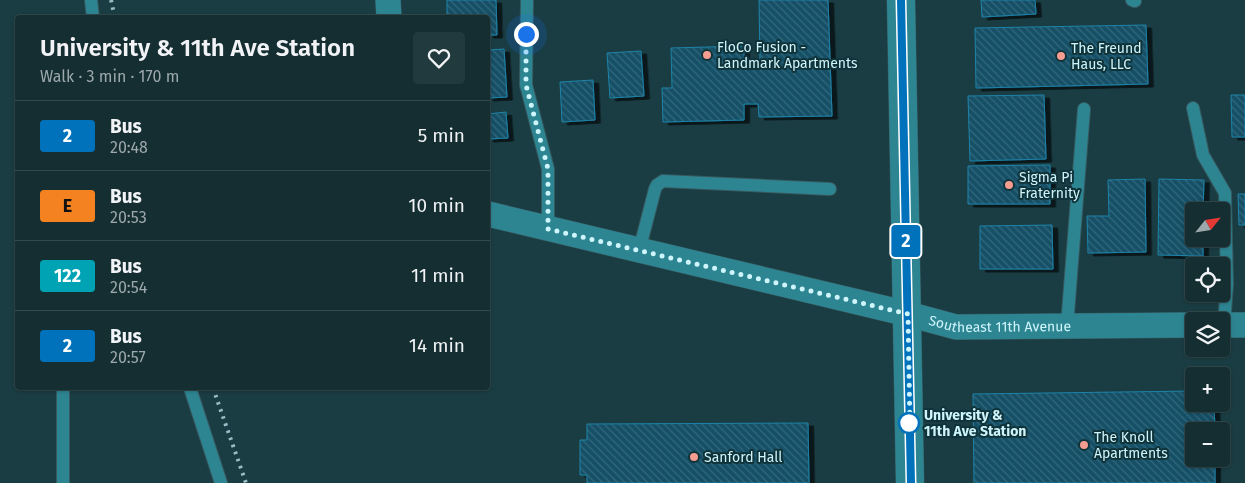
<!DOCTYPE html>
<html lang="en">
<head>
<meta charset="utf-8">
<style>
	:root { --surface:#142e32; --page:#213a3e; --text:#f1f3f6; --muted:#9da8ac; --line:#334a4d }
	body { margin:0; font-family:"Fira Sans",sans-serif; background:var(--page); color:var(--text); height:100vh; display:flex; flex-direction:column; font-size:19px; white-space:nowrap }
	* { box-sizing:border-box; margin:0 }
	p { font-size:16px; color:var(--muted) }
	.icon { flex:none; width:28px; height:28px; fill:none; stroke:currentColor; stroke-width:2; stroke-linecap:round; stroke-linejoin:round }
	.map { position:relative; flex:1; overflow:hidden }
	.panel { position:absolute; left:15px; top:15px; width:475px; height:375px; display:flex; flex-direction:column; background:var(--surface); border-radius:5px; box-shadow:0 1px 4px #0004,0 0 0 1px var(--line) }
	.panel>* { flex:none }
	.badge { padding:0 10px; border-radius:4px; font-size:18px; line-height:32px }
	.needle { width:32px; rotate:60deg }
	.tools { position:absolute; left:1185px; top:202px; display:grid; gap:10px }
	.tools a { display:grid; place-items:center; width:45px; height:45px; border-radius:5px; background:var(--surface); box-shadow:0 1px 4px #0004,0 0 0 1px var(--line); font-size:25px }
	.you { position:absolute; width:25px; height:25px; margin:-12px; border:4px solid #fff; border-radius:50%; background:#1a73e8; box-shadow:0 0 0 8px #1a73e833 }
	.map>.badge { position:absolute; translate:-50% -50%; box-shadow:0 0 0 2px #fff }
	.round { display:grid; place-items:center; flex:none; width:52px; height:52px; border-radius:5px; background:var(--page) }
	.summary { display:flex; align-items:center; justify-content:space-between; height:85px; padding:0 25px }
	h1 { font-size:24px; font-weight:600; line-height:38px }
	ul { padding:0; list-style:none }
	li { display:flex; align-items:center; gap:15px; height:70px; padding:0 25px; border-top:1px solid var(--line) }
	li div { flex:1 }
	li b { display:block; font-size:19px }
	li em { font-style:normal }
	li .badge { min-width:55px; font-weight:700; text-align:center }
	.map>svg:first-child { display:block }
	.building { fill:url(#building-back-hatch); stroke:#1e83a9; filter:url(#shadow) }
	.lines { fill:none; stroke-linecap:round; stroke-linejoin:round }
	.lane-casing { stroke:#365a60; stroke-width:14 }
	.street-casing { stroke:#365a60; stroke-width:26 }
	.secondary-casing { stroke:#365a60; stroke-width:29 }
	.lane { stroke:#2e8592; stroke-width:12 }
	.street { stroke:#2e8592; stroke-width:25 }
	.secondary { stroke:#2e8592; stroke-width:28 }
	.rail { stroke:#98bdc4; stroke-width:4; stroke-dasharray:2.5 5; stroke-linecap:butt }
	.line-casing { stroke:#fff; stroke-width:11 }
	.line { stroke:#0072bc; stroke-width:8 }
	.walk { stroke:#cef5fc; stroke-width:5; stroke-dasharray:0 9 }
	.poi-dot { fill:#f59d90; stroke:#0f3339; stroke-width:2 }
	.stop-dot { fill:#fff; stroke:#0072bc; stroke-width:2.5 }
	.labels { text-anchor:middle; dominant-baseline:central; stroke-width:4; stroke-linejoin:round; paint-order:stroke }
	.poi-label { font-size:14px; fill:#cef5fc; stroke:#0f3339; text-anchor:start }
	.street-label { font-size:14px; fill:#cef5fc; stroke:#0f3339 }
	.stop-label { font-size:14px; font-weight:bold; fill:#cef5fc; stroke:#0f3339; text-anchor:start }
</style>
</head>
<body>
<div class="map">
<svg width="1245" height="483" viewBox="0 0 1245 483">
	<defs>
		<pattern id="building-back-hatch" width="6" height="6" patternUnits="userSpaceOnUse" patternTransform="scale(1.25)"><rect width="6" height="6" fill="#134f66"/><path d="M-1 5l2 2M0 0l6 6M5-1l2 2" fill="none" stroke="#34697d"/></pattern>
		<filter id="shadow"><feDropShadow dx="5.5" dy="3" stdDeviation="0" flood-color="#0009"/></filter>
	</defs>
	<rect width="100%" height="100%" fill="#1a3d43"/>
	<!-- building -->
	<g class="building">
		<path d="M447 0H496L497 35H488V18H447Z"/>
		<path d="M759 0H828L832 116 759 117 758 104H744V120L663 122 662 88H672L671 48 744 46V62H760Z"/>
		<path d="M981 0H1035L1036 14 982 17Z"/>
		<path d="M1146 25 1148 84 976 88 975 28Z"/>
		<path d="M504 49 507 97 488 98V50Z"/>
		<path d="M641 51 644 96 610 98 607 53Z"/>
		<path d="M593 80 595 120 562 122 560 82Z"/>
		<path d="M1044 95 1046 159 970 161 968 96Z"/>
		<path d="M1231 95H1245V137H1232Z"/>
		<path d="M506 112 508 138 488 139V114Z"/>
		<path d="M1050 165V204H968V166Z"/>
		<path d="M1145 179 1146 252 1088 253 1087 216H1109L1108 180Z"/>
		<path d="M1159 179 1204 180 1203 211H1194V239H1203V256L1158 255Z"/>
		<path d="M1238 194H1245V225H1239Z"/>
		<path d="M1052 225 1053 269H980V226Z"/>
		<path d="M1194 391V404H1214L1215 431H1194V459H1215V483H974L973 394Z"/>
		<path d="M808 423 809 483H587V475H580V440H587V424Z"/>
	</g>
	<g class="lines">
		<!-- lane casing -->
		<g class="lane-casing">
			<g id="lane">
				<path d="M91 0 93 18"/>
				<path d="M527 0 526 85 548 169V229"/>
				<path d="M1132 0 1135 1"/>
				<path d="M1193 108 1203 155 1225 193 1227 284 1224 325"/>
				<path d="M639 251 655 189 657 185 663 181 830 189"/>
				<path d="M1067 326 1084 109"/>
				<path d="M190 388 221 483"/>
				<path d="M63 483V388"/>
			</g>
		</g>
		<!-- street casing -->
		<g class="street-casing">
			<g id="street">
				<path d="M388 0 389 18"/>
				<path id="s1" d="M488 214 908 314 956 327 1194 325"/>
				<path d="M1221 325H1245"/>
			</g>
		</g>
		<!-- secondary casing -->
		<g class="secondary-casing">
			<path id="secondary" d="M901 0 910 483"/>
		</g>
		<!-- lane -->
		<use href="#lane" class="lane"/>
		<!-- street -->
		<use href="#street" class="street"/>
		<!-- secondary -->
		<use href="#secondary" class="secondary"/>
		<!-- rail -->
		<g class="rail">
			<path d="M111 0 115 18"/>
			<path d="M213 388 246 483"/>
		</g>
	</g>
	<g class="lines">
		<!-- line casing -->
		<g class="line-casing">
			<path id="line" d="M901 0 911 483"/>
		</g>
		<!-- line -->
		<use href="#line" class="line"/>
		<!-- walk -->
		<path class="walk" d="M526 34V85L548 169V229L908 314 910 429 909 423"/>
	</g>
	<!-- markers -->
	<g class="poi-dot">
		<circle cx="707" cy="55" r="5"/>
		<circle cx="1061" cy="56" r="5"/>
		<circle cx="1009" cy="185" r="5"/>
		<circle cx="1084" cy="445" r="5"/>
		<circle cx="694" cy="457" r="5"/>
	</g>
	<circle class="stop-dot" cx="909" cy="423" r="10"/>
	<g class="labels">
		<!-- poi labels -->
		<g class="poi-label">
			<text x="717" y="47">FloCo Fusion -<tspan x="717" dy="16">Landmark Apartments</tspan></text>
			<text x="1071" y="48">The Freund<tspan x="1071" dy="16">Haus, LLC</tspan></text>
			<text x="1019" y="177">Sigma Pi<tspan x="1019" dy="16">Fraternity</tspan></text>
			<text x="1094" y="437">The Knoll<tspan x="1094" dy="16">Apartments</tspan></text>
			<text x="704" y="457">Sanford Hall</text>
		</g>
		<!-- street labels -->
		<g class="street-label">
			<text stroke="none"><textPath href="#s1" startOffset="525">Southeast 11th Avenue</textPath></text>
		</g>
		<!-- stop labels -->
		<g class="stop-label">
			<text x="924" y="415">University &amp;<tspan x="924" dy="16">11th Ave Station</tspan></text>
		</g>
	</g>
</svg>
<div class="tools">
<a><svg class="needle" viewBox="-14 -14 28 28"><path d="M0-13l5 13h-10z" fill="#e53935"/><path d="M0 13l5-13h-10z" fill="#9da8ac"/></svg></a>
<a><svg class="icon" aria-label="locate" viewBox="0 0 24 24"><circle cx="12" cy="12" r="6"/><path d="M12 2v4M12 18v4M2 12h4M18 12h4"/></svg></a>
<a><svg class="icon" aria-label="layers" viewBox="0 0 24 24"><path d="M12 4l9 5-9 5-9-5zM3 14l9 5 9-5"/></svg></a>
<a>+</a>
<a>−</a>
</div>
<div class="you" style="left:526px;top:34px"></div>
<b class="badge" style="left:906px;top:241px;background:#0072bc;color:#fff">2</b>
<section class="panel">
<div class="summary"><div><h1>University &amp; 11th Ave Station</h1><p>Walk · 3 min · 170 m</p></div><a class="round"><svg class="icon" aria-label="heart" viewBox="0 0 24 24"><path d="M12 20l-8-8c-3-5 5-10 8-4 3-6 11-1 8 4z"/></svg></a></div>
<ul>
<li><span class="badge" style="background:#0072bc;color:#fff">2</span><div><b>Bus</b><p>20:48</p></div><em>5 min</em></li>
<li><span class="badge" style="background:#f58220;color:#111">E</span><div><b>Bus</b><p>20:53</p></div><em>10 min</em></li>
<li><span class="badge" style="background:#00a3b4;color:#fff">122</span><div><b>Bus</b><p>20:54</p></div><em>11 min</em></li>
<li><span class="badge" style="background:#0072bc;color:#fff">2</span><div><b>Bus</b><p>20:57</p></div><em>14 min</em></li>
</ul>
</section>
</div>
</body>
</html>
